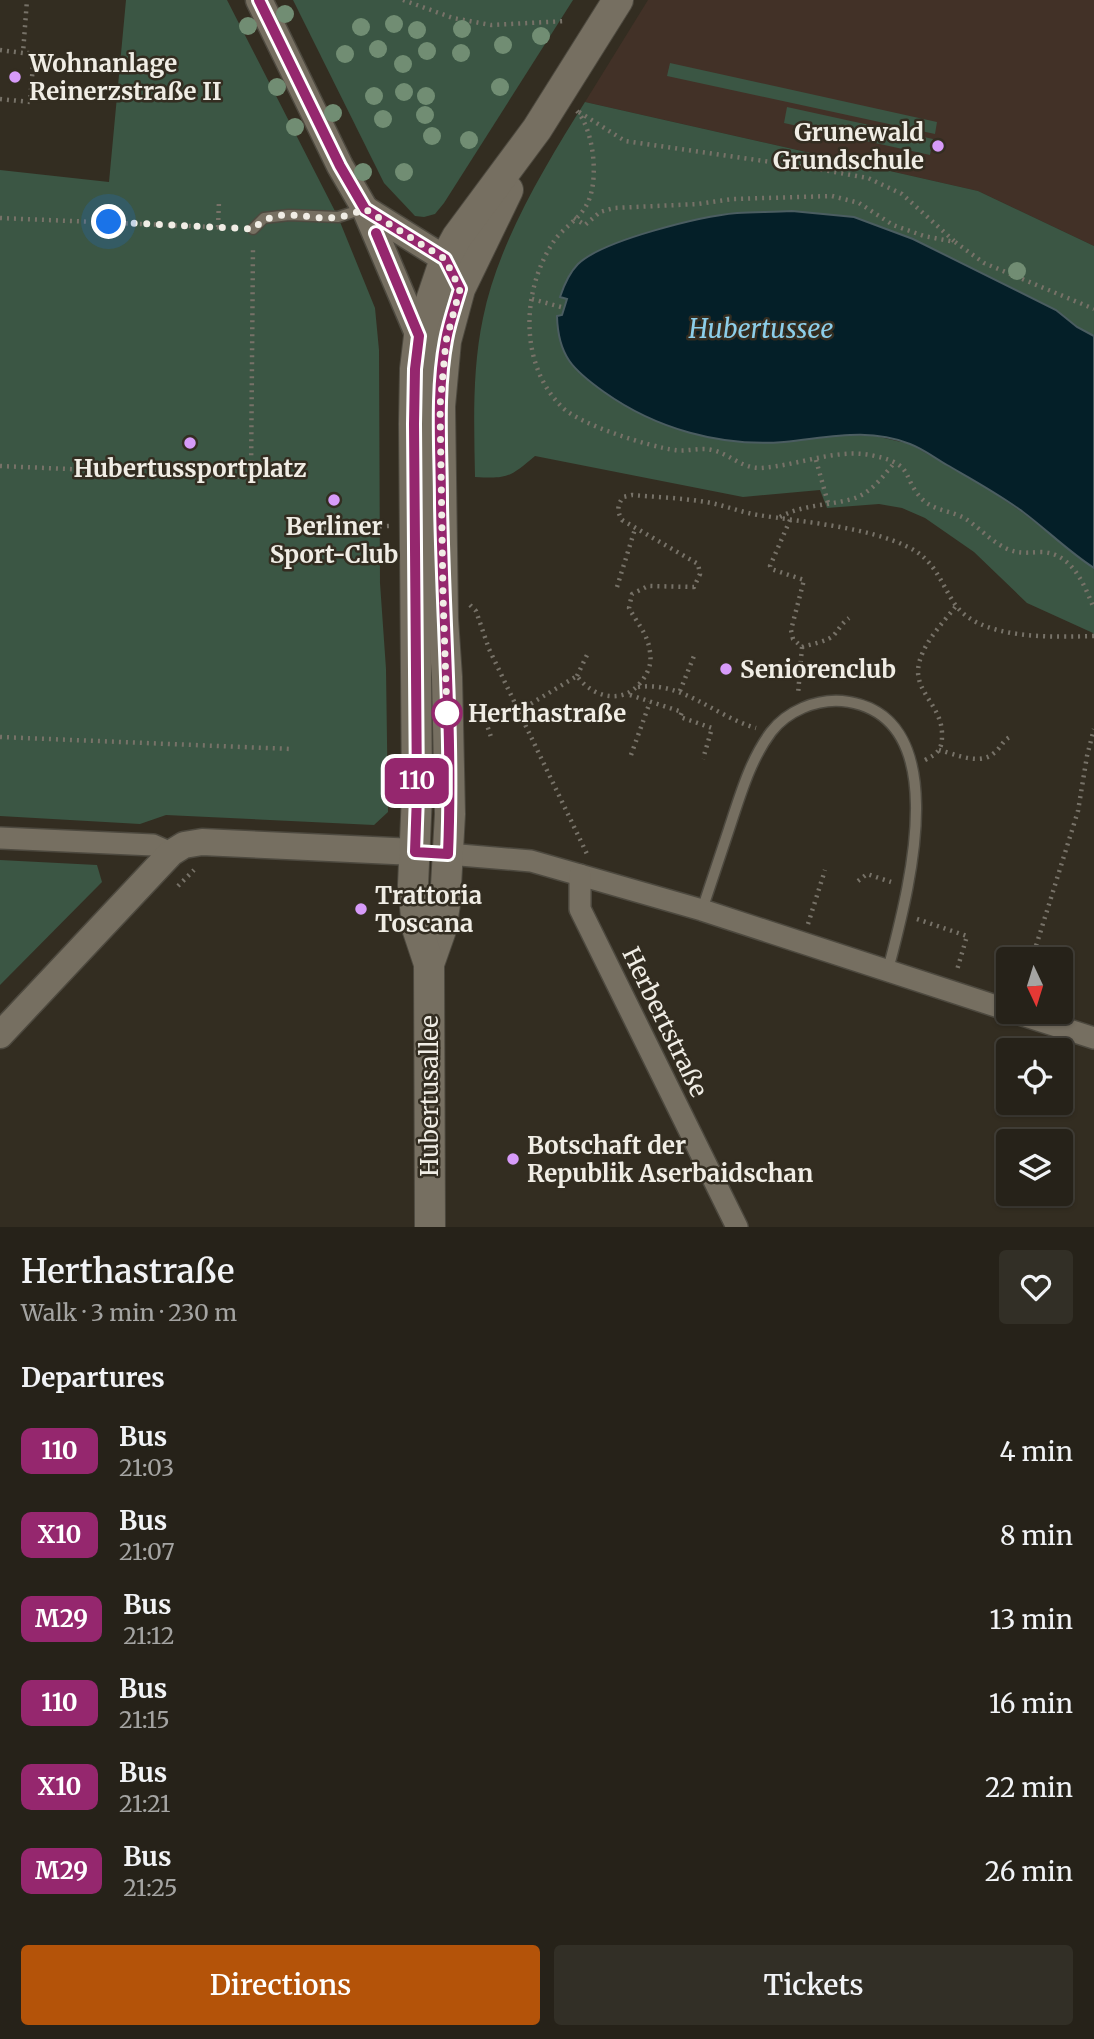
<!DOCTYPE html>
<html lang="en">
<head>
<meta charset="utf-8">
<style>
	:root { --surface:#262219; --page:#322f26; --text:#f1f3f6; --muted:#a4a4a2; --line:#423f38; --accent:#b45309 }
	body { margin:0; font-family:Merriweather,serif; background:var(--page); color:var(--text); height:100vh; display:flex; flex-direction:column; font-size:26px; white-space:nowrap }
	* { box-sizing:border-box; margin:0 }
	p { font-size:23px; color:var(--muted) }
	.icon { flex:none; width:38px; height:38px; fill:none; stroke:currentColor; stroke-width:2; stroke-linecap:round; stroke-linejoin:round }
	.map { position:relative; height:1227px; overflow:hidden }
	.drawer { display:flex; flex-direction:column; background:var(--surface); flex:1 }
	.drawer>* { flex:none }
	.badge { padding:0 14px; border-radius:10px; font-size:24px; line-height:46px }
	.needle { width:46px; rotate:176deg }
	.buttons { position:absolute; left:996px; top:947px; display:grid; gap:14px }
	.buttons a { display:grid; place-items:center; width:77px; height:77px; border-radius:7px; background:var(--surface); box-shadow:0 2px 5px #0004,0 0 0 2px var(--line); font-size:35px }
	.you { position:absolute; width:35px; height:35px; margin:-18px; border:5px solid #fff; border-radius:50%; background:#1a73e8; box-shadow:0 0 0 10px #1a73e833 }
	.map>.badge { position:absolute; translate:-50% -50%; box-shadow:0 0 0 4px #fff }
	h2 { padding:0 21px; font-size:26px; line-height:63px }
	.round { display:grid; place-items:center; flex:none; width:74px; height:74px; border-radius:7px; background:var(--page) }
	.overview { display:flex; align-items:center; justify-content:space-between; height:119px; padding:0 21px }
	h1 { font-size:33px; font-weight:600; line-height:52px }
	.cta { display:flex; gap:14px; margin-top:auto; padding:14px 21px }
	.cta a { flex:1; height:80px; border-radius:7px; background:var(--accent); color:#fff; font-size:28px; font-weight:600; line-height:80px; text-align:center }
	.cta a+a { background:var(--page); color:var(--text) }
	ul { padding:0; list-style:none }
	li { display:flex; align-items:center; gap:21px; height:84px; padding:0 21px }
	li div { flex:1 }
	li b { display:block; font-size:26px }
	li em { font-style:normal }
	li .badge { min-width:77px; font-weight:700; text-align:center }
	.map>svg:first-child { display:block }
	.education { fill:#423127 }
	.green { fill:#3b5644 }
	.water { fill:#041f28; stroke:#4b5d61; stroke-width:2 }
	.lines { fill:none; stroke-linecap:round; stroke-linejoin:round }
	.service-casing { stroke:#4d493f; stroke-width:13 }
	.minor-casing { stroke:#4d493f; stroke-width:24 }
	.tertiary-casing { stroke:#4d493f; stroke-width:29 }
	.secondary-casing { stroke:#4d493f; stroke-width:32 }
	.path { stroke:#777268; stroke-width:4.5; stroke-dasharray:2 5; stroke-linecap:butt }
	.service { stroke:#766f61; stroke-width:10 }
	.minor { stroke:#766f61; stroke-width:21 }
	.tertiary { stroke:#766f61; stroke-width:26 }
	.secondary { stroke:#766f61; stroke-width:30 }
	.tree { fill:#718d73 }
	.line-casing { stroke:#fff; stroke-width:16 }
	.line { stroke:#95276e; stroke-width:10 }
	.walk { stroke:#f0ede5; stroke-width:7; stroke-dasharray:0 12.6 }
	.poi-dot { fill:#d79bf9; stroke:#332d21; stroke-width:2.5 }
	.stop-dot { fill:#fff; stroke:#95276e; stroke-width:3.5 }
	.labels { text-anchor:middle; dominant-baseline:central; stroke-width:5; stroke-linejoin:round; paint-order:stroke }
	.poi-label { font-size:24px; font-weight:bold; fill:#f0ede5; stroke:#332d21; text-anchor:start }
	.stop-label { font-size:24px; font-weight:bold; fill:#f0ede5; stroke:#332d21; text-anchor:start }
	.street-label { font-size:24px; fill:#f0ede5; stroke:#332d21 }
	.water-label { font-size:26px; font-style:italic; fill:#8ccee9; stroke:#332d21 }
</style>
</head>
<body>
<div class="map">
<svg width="1094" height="1227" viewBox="0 0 1094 1227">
	<rect width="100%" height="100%" fill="#332d21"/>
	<!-- education -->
	<path class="education" d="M648 0H1094V246L978 191 585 102Z"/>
	<!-- green -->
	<g class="green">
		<path d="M126 0H227L338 217 375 308 379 350 380 583 386 669 388 812 374 825 166 815 140 824 0 816V170L109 182Z"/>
		<path d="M293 0H573L444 203 435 214 424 217 415 216 384 183Z"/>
		<path d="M670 63 937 122 935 134 667 76Z"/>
		<path d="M585 102 978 191 1094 246V336L1077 327 1056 310 913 239 854 217 792 211 735 213 671 227 616 243 590 255 567 299 562 316H557L757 443 785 442 835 434 875 436 910 444 988 489 1023 513 1094 568V636L1093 633 1027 603 974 552 925 518 902 508 879 504 827 508 820 490 743 497 535 456C510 477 508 479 475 477 474 424 472 370 483 318 498 243 545 166 585 102Z"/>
		<path d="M787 107 933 139 930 155 784 123Z"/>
		<path d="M0 860 97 865 102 882 0 985Z"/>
	</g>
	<!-- water -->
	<path class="water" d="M792 211 854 217 913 239 1056 310 1077 327 1094 336V568C1069 552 1047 530 1023 512 999 494 973 480 947 465 935 458 923 449 910 444 867 427 828 438 784 442 721 447 656 429 604 392 573 370 558 356 557 316L562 315 567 299 560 297C564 285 569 273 578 264 603 240 702 216 737 213 755 212 774 212 792 211Z"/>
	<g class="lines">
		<!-- service casing -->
		<g class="service-casing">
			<g id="service">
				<path d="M253 229 264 218 289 215 338 217 363 209"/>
				<path d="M702 910C711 883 720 856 729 829 740 796 750 760 771 732 787 711 816 699 842 701 960 713 906 899 888 970"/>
			</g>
		</g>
		<!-- minor casing -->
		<g class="minor-casing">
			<g id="minor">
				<path d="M0 838 153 845 171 853"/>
				<path d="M448 854 531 861 580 875 702 910 1008 1010"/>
				<path d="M580 875V909L737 1227"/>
				<path d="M1013 1012 1094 1038"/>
			</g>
		</g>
		<!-- tertiary casing -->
		<g class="tertiary-casing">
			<g id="tertiary">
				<path d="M259 0 340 166 365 209 419 336"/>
				<path d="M365 209 445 259"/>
				<path d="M0 1035 171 853 184 845 202 842 415 852"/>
			</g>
		</g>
		<!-- secondary casing -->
		<g class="secondary-casing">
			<g id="secondary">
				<path d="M429 964 441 930 445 904 450 814 447 677 443 619 440 406 446 341 460 289 508 190"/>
				<path d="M430 1227 429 964 417 928 413 885 417 795 414 424 415 369 419 336 445 259 457 237 537 129 618 0"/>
			</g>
		</g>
		<!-- path -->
		<g class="path">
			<path d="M403 0 453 18 491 25 567 21"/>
			<path d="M0 50 23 53 27 0"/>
			<path d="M0 99 30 102 34 53H23"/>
			<path d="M577 111C594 130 600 183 586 206 578 220 562 229 554 241 521 290 519 365 562 407 578 424 650 447 675 450 687 452 700 447 712 450 730 454 741 468 760 468 798 466 838 447 875 456 916 465 901 478 923 500 935 511 953 511 966 519 978 527 988 538 1000 545 1014 554 1024 553 1040 552 1071 552 1084 583 1094 609"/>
			<path d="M579 112 625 141 806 167 868 178 902 194 954 241"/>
			<path d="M0 218 237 228"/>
			<path d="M574 218 585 225 600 212 614 208 698 204 733 199 832 196 859 203 893 225 924 236 955 242 984 263 1094 309"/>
			<path d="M218 227 219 201"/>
			<path d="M532 299 561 307"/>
			<path d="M816 460 828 503"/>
			<path d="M0 466 251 477 253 246"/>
			<path d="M251 466H289"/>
			<path d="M780 517C803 504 830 506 855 498 872 492 884 475 895 462"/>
			<path d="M790 520 770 566 771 569 804 580 791 630 793 639 802 647 798 694"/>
			<path d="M289 530 389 526"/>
			<path d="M617 587 635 529"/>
			<path d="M470 605 476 611 489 649 587 854"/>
			<path d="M802 647C811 644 827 642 834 635 840 628 841 624 849 618"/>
			<path d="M577 676 587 655"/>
			<path d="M638 687C683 681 714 716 756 728"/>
			<path d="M680 691 694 656"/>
			<path d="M630 695 682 712 680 717 712 728 703 759"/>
			<path d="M473 719H485L491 737"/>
			<path d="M485 719 517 712 577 676C593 698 623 705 641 682 648 673 652 664 650 652 648 634 637 623 629 608L632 594 648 586 694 587 700 574 698 564 622 520C617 511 617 506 623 497L632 495C656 497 682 498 706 502 724 505 740 512 758 515 803 522 868 527 908 547 934 559 940 581 954 603 979 641 1055 637 1094 636"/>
			<path d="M0 737 291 749"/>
			<path d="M939 750C955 754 980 766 994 753 1001 748 1002 741 1010 737"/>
			<path d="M631 755 650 702"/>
			<path d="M925 760C937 754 942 750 942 736 943 708 918 695 918 671 919 647 942 624 956 606"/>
			<path d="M858 881 867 874 891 882"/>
			<path d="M178 886 194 870"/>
			<path d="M917 919 967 936 957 970"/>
			<path d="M808 924 825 870"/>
			<path d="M1032 959 1078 811 1087 756 1094 729"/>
		</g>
		<!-- service -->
		<use href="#service" class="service"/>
		<!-- minor -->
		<use href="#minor" class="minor"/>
		<!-- tertiary -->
		<use href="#tertiary" class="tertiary"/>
		<!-- secondary -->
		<use href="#secondary" class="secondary"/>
	</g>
	<!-- trees -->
	<g class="tree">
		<circle cx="285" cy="14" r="9"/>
		<circle cx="394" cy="24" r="9"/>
		<circle cx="248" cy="26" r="9"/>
		<circle cx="361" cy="27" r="9"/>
		<circle cx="462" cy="29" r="9"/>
		<circle cx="417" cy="30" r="9"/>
		<circle cx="541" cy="36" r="9"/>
		<circle cx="503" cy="45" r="9"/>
		<circle cx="378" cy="49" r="9"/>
		<circle cx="427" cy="51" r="9"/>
		<circle cx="461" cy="53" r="9"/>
		<circle cx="345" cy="54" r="9"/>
		<circle cx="403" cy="64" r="9"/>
		<circle cx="277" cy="87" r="9"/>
		<circle cx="500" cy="87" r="9"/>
		<circle cx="404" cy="92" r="9"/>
		<circle cx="374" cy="96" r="9"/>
		<circle cx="426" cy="96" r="9"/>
		<circle cx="333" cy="113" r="9"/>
		<circle cx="425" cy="115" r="9"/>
		<circle cx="383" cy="119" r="9"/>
		<circle cx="295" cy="127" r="9"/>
		<circle cx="432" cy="136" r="9"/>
		<circle cx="469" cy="140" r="9"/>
		<circle cx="363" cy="172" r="9"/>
		<circle cx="404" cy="172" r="9"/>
		<circle cx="1017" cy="271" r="9"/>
	</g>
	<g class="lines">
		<!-- line casing -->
		<g class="line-casing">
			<path id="line" d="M259 0 340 166 365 209 445 259 460 289C455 306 449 323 446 340 436 393 441 450 441 504 443 621 453 737 448 854L415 852 417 795 414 424 415 369 419 336 376 233"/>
		</g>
		<!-- line -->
		<use href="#line" class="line"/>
		<!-- walk -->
		<path class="walk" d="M109 222 253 229C280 203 307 222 338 217 347 216 357 212 365 209L445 259 460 289 446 341 440 406 443 596 447 713"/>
	</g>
	<!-- markers -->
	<g class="poi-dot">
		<circle cx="15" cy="77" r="7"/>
		<circle cx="938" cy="146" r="7"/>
		<circle cx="190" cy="443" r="7"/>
		<circle cx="334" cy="500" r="7"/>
		<circle cx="726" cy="669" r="7"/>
		<circle cx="361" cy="909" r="7"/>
		<circle cx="513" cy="1159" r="7"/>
	</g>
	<circle class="stop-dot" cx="447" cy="713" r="14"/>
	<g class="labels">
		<!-- poi labels -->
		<g class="poi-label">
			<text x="29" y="63">Wohnanlage<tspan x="29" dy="28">Reinerzstraße II</tspan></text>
			<text x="924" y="132" text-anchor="end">Grunewald<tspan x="924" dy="28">Grundschule</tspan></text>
			<text x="190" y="468" text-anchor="middle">Hubertussportplatz</text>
			<text x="334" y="526" text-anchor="middle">Berliner<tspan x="334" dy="28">Sport-Club</tspan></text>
			<text x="740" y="669">Seniorenclub</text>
			<text x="375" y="895">Trattoria<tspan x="375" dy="28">Toscana</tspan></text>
			<text x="527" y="1145">Botschaft der<tspan x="527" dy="28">Republik Aserbaidschan</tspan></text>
		</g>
		<!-- stop labels -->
		<g class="stop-label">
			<text x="468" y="713">Herthastraße</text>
		</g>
		<!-- street labels -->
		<g class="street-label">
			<text transform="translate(665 1022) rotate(64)">Herbertstraße</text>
			<text transform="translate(429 1096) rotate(-90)">Hubertusallee</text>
		</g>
		<!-- water labels -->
		<g class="water-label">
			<text x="761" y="328">Hubertussee</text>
		</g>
	</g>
</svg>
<div class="buttons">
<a><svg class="needle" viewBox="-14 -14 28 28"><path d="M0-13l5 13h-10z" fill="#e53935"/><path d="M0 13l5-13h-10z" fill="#a4a4a2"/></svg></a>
<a><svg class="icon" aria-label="locate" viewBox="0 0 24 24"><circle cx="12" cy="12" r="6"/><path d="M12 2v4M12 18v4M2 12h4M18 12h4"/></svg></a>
<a><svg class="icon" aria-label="layers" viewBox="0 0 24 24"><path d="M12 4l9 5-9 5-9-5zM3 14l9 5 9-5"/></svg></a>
</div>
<div class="you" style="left:109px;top:222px"></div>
<b class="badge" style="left:417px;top:781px;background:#95276e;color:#fff">110</b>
</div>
<section class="drawer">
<div class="overview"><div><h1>Herthastraße</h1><p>Walk · 3 min · 230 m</p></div><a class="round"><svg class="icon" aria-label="heart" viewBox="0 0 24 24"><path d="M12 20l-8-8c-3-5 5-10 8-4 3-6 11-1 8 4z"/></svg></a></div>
<h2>Departures</h2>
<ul>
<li><span class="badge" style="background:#95276e;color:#fff">110</span><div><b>Bus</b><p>21:03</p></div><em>4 min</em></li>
<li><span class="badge" style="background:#95276e;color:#fff">X10</span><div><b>Bus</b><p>21:07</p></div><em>8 min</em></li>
<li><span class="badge" style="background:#95276e;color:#fff">M29</span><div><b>Bus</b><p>21:12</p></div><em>13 min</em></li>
<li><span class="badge" style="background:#95276e;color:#fff">110</span><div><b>Bus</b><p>21:15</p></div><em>16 min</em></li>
<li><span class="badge" style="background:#95276e;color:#fff">X10</span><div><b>Bus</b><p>21:21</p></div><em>22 min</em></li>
<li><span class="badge" style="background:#95276e;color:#fff">M29</span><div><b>Bus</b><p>21:25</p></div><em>26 min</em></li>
</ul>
<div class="cta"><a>Directions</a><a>Tickets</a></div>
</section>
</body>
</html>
